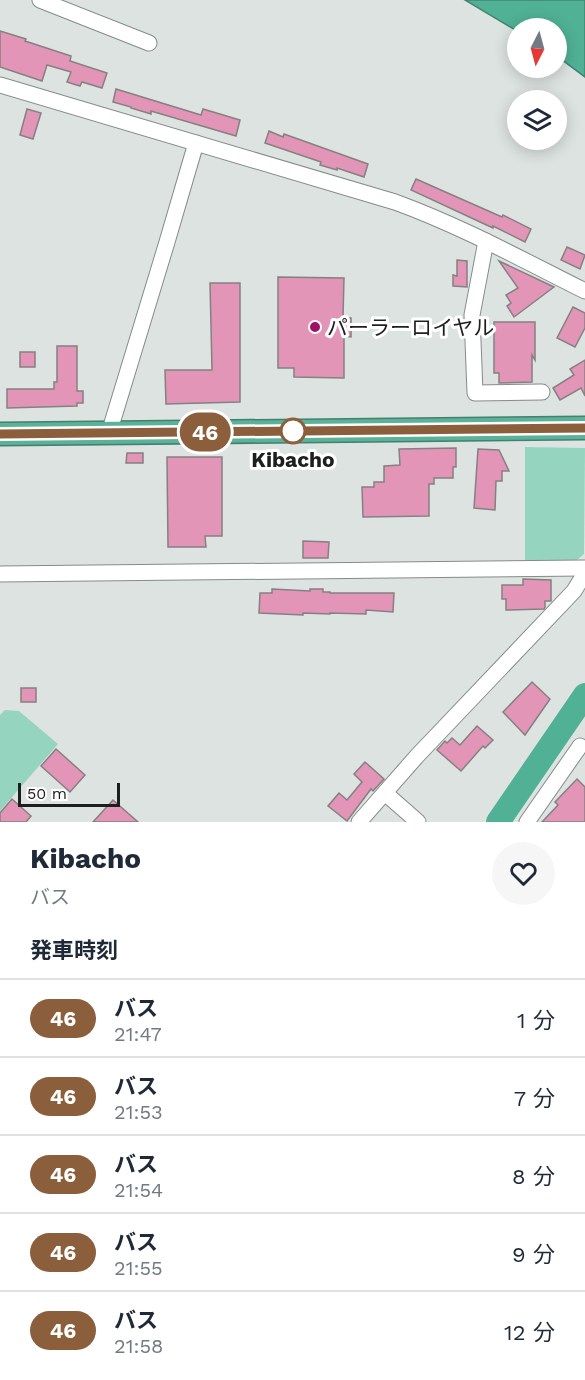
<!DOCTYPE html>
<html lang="ja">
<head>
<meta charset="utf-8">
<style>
	:root { --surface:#fff; --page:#f6f6f7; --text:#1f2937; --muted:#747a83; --line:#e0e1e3 }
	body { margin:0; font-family:"Work Sans","Noto Sans JP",sans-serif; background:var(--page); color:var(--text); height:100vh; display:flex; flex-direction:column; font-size:22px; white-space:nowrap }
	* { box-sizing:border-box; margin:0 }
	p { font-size:20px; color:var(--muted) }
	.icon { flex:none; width:33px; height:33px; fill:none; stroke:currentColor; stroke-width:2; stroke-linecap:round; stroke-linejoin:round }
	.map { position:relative; height:822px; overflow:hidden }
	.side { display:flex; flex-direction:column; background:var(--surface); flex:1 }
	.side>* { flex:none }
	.badge { padding:0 12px; border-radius:20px; font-size:21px; line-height:39px }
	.needle { width:39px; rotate:186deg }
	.fabs { position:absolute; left:507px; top:18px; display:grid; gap:12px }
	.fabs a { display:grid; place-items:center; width:60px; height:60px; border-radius:50%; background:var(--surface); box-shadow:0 3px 15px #0003; font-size:30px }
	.scale { position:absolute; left:18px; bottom:15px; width:102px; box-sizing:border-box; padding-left:6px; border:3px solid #1d1f1e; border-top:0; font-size:16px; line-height:21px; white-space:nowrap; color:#1d1f1e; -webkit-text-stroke:4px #fff; paint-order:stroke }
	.map>.badge { position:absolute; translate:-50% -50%; box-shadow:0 0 0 3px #fff }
	h2 { padding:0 30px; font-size:22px; line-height:54px }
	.round { display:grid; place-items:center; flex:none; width:63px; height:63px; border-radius:32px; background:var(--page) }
	.head { display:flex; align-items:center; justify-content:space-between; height:102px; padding:0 30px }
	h1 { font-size:28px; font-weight:700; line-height:45px }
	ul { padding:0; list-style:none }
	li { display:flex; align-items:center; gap:18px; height:78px; padding:0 30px; border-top:2px solid var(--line) }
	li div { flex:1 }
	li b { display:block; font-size:22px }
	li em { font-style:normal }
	li .badge { min-width:66px; font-weight:700; text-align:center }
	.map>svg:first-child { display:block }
	.green { fill:#95d5c0 }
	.water { fill:#50b195; stroke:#418571; stroke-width:1.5 }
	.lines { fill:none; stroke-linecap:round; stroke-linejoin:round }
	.river { stroke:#50b195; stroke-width:24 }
	.building { fill:#e295b7; stroke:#858082; stroke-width:1.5 }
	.minor-casing { stroke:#858b89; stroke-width:17 }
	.highway-casing { stroke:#457f6e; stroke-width:25 }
	.minor { stroke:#fff; stroke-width:15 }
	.highway { stroke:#5ab399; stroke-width:22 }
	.line-casing { stroke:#fff; stroke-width:14 }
	.line { stroke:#8b5e3c; stroke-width:9 }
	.poi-dot { fill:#9c1364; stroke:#fff; stroke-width:2 }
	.stop-dot { fill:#fff; stroke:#8b5e3c; stroke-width:3 }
	.labels { text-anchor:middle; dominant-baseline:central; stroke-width:6; stroke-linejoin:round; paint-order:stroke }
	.poi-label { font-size:21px; fill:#1d1f1e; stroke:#fff; text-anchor:start }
	.stop-label { font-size:21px; font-weight:bold; fill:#1d1f1e; stroke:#fff }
</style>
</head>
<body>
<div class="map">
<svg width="585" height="822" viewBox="0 0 585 822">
	<rect width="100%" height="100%" fill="#dde3e1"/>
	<!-- green -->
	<g class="green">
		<path d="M525 447 585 448 584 554 577 560H525Z"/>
		<path d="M5 710 19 711 58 744 0 811V715Z"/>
	</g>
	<!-- water -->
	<path class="water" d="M465 0H585V77L557 56 556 28H518L517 31Z"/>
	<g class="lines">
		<!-- river -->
		<path class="river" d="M498 822 585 695"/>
	</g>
	<!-- building -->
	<g class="building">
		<path d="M0 31 26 39 25 41 71 56 70 61 107 73 102 88 82 82 80 86 67 82 71 72 47 65 42 81 0 67Z"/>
		<path d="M116 89 201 115 203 109 240 120 236 136 151 111V114L131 108V107L113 102Z"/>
		<path d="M27 109 41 113 33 139 20 135Z"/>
		<path d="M269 131 283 137 284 134 368 164 364 177 337 168V170L320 165 321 162 265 143Z"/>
		<path d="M416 179 502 217 503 215 531 229 525 242 493 226V228L411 190Z"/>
		<path d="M567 247 585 255 580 269 561 260Z"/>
		<path d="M457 260 467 261V287L453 286V275L457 276Z"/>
		<path d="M499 261 554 287 514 317 507 306 511 303 506 295 518 288Z"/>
		<path d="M278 277 344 278 343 318H351V337L344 336V378L294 377V368H278Z"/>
		<path d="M210 283H240V402L166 404 165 370H212Z"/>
		<path d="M573 307 585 313V328L575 347 557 338Z"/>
		<path d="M494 322H535V360L532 355V382L499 383V373H494Z"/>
		<path d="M57 346H77V391H83V403H77V406L7 408V389H54V382H57Z"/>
		<rect x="20" y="352" width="15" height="15"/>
		<path d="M585 360V396L581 388 560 400 553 388 574 375 570 369Z"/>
		<path d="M456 448V467H453V478H434V484H429V516L363 517 362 487H374V482H384V466L400 465 399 449Z"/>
		<path d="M478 449 499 450 509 471H502V481H496L495 510 474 508Z"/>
		<path d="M127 453H143V463H126Z"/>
		<path d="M167 457H222V536H205L206 547H168Z"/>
		<path d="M303 541 329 542 328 558H303Z"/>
		<path d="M523 579 551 580V601H545V607L544 609 506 610V599H502V585H523Z"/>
		<path d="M272 589 310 591V589H323V592H330V593H394L393 612 366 610V614L330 613V614L303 613V615L259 613 260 593H272Z"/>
		<path d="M532 682 550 699 525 735 503 712Z"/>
		<rect x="21" y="688" width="15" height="14"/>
		<path d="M477 726 493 740 485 748 483 746 461 771 437 750 445 741 447 743 452 738 460 745Z"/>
		<path d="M56 749 85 775 70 792 41 766Z"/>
		<path d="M365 762 384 779 373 791 371 789 347 821 328 806 339 793 347 800 362 782 354 774Z"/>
		<path d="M577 779 585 787V822H542L558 805 555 802Z"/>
		<path d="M12 799 31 816 26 822H0V813Z"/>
		<path d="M113 800 138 822H93Z"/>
	</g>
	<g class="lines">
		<!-- minor casing -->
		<g class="minor-casing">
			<g id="minor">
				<path d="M40 0 149 43"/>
				<path d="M0 85 395 202C461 226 523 260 585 291"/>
				<path d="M486 241 472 315 475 393 542 392"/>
				<path d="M109 433 167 242 196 143"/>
				<path d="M0 574 585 568"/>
				<path d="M385 793 418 822"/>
				<path d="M359 822 417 756 574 591 585 573"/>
				<path d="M527 822 580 746"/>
			</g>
		</g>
		<!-- highway casing -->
		<g class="highway-casing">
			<path id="highway" d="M0 434 585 428"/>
		</g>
		<!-- minor -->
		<use href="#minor" class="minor"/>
		<!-- highway -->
		<use href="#highway" class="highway"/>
	</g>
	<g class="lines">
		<!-- line casing -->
		<g class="line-casing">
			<path id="line" d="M0 434 585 428"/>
		</g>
		<!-- line -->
		<use href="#line" class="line"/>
	</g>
	<!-- markers -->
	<circle class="poi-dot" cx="315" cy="327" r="6"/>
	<circle class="stop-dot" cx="293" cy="431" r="12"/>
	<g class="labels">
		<!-- poi labels -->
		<g class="poi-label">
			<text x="327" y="327">パーラーロイヤル</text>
		</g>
		<!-- stop labels -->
		<g class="stop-label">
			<text x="293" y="459">Kibacho</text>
		</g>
	</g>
</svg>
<div class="fabs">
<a><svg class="needle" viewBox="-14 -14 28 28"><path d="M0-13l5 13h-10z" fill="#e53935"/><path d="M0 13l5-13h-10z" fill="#747a83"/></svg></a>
<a><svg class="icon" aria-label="layers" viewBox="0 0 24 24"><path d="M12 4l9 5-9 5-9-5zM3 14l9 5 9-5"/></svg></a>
</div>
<div class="scale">50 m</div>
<b class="badge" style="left:205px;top:432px;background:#8b5e3c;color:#fff">46</b>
</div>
<section class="side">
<div class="head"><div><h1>Kibacho</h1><p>バス</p></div><a class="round"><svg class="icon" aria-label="heart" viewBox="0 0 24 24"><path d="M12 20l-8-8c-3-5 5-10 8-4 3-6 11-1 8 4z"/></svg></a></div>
<h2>発車時刻</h2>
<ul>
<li><span class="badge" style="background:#8b5e3c;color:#fff">46</span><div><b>バス</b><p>21:47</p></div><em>1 分</em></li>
<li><span class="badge" style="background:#8b5e3c;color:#fff">46</span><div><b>バス</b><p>21:53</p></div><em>7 分</em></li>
<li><span class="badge" style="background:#8b5e3c;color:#fff">46</span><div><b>バス</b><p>21:54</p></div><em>8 分</em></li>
<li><span class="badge" style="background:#8b5e3c;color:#fff">46</span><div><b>バス</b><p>21:55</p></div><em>9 分</em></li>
<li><span class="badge" style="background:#8b5e3c;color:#fff">46</span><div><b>バス</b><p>21:58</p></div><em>12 分</em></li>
</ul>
</section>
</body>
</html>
